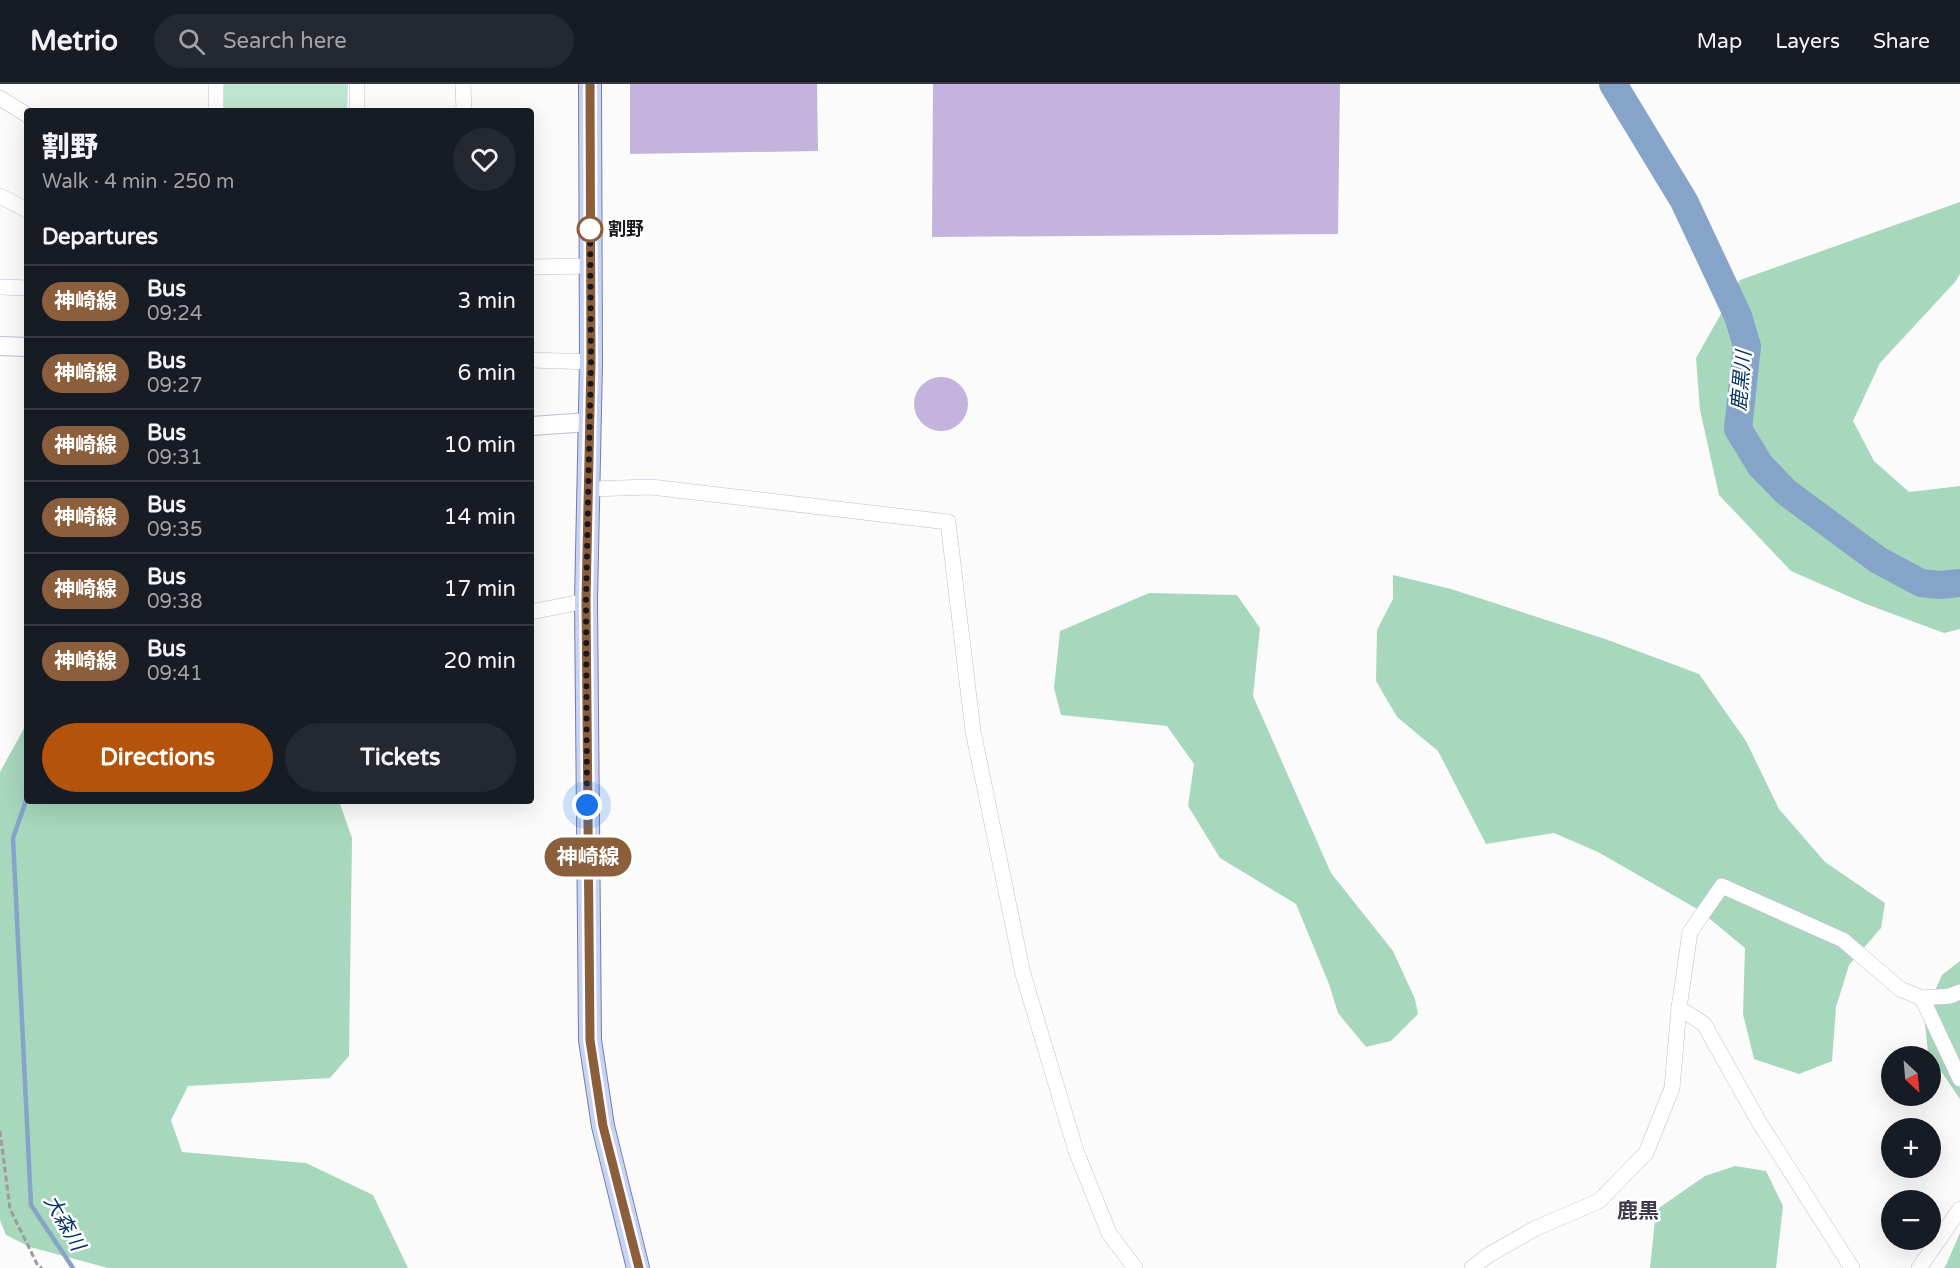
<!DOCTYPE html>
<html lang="en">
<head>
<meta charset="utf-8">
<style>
	:root { --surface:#171b24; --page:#242831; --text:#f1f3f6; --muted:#9ea1a6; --line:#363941; --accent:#b45309 }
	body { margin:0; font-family:"Varela Round","Noto Sans JP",sans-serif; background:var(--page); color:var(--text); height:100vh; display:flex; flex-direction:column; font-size:22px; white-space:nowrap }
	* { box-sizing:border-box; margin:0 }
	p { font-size:20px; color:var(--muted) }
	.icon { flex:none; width:33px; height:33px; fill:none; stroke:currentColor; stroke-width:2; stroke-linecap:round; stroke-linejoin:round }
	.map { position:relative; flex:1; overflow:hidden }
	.side { position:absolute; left:24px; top:24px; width:510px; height:696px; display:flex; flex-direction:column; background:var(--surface); border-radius:6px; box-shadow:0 6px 24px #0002 }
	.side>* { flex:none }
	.badge { padding:0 12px; border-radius:20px; font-size:21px; line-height:39px }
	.needle { width:39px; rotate:154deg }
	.buttons { position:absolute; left:1881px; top:962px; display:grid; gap:12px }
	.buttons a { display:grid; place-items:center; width:60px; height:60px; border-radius:50%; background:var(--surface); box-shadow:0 6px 24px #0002; font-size:30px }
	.you { position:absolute; width:30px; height:30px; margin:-15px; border:4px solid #fff; border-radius:50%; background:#1a73e8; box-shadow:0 0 0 9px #1a73e833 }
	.map>.badge { position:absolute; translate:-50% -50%; box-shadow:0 0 0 3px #fff }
	h2 { padding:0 18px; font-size:22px; line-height:54px }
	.round { display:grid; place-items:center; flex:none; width:63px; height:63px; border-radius:32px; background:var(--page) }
	.head { display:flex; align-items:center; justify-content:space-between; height:102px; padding:0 18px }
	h1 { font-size:28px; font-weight:800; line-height:45px }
	.button { display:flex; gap:12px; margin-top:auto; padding:12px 18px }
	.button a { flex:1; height:69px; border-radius:36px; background:var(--accent); color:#fff; font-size:24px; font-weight:800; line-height:69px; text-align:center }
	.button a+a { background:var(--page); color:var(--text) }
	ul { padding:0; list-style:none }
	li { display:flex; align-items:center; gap:18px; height:72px; padding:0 18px; border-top:2px solid var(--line) }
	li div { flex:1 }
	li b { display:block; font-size:22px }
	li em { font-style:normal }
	li .badge { min-width:66px; font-weight:700; text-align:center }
	header { display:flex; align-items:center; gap:36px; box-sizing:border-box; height:84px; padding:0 30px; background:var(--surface); border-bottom:2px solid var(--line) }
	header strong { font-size:28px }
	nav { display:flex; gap:33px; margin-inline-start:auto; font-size:21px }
	.search { width:420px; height:54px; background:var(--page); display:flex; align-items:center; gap:15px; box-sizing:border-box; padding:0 21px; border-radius:33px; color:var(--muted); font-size:22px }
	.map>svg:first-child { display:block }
	.green { fill:#bfe6d0 }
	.forest { fill:#a7d7bc }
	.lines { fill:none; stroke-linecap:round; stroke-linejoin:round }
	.stream { stroke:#85a4c7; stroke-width:4.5 }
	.river { stroke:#85a4c7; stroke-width:28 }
	.building { fill:#c4b3dd }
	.minor-casing { stroke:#c5bbd4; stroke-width:16 }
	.tertiary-casing { stroke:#c5bbd4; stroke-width:20 }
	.primary-casing { stroke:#737da7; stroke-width:24 }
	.path { stroke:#9d9b9f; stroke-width:3; stroke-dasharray:6 3; stroke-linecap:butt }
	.minor { stroke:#fff; stroke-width:15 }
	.tertiary { stroke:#fff; stroke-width:18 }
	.primary { stroke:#c7d2f5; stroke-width:22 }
	.line-casing { stroke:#fff; stroke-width:14 }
	.line { stroke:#8b5e3c; stroke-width:9 }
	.walk { stroke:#1b1720; stroke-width:6; stroke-dasharray:0 10.8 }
	.stop-dot { fill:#fff; stroke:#8b5e3c; stroke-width:3 }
	.labels { text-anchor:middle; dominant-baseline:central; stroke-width:5; stroke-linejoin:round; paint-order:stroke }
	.stop-label { font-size:18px; font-weight:bold; fill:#1b1720; stroke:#fff; text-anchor:start }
	.water-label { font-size:20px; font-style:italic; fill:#073562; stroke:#fff }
	.quarter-label { font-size:21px; font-weight:bold; fill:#40384c; stroke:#fff }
</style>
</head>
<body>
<header>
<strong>Metrio</strong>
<div class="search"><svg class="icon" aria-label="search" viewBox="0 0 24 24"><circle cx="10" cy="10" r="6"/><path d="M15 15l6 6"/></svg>Search here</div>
<nav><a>Map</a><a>Layers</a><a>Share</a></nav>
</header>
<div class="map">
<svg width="1960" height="1184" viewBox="0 0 1960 1184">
	<rect width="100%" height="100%" fill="#fbfbfb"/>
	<!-- green -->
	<path class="green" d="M224 0H348L347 27H224Z"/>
	<!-- forest -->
	<g class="forest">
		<path d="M1960 118V190L1955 198 1880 279 1853 337 1874 377 1909 408 1960 402V545L1944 549 1866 520 1791 487 1719 411 1700 326 1696 274 1740 196Z"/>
		<path d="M1393 491 1451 505 1608 556 1699 590 1746 657 1779 725 1825 778 1885 819 1881 844 1849 881 1836 923 1832 977 1799 990 1754 975 1743 930 1745 864 1699 826 1598 768 1554 749 1486 760 1438 667 1397 633 1376 597 1377 546 1393 515Z"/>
		<path d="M1149 509 1237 511 1260 544 1253 612 1331 789 1393 867 1415 915 1418 930 1391 957 1366 963 1338 929 1329 900 1296 820 1220 774 1188 722 1194 680 1167 642 1061 631 1054 604 1060 547Z"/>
		<path d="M27 639V717H339L352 754 349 972 330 994 188 1002 171 1036 182 1068 306 1079 373 1111 408 1184H108L30 1163 6 1151 0 1136V688Z"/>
		<path d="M1960 877V1015L1928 968 1924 931 1942 891Z"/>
		<path d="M1735 1082 1766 1087 1783 1122 1776 1184H1650L1656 1126 1705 1092Z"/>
		<path d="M1960 1149V1184H1944L1946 1181Z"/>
	</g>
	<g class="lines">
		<!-- stream -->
		<path class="stream" d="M27 714 13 754 31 1121 73 1184"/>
		<!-- river -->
		<path class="river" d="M1613 0 1684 117 1738 232 1747 262 1738 345 1760 381 1786 408 1878 476 1921 499 1940 501 1960 499"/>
	</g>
	<!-- building -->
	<g class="building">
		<path d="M630 0H817L818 67 630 70Z"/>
		<path d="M933 0H1340L1338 150 932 153Z"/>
		<circle cx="941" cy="320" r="27"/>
	</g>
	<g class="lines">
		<!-- minor casing -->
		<g class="minor-casing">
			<g id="minor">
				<path d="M216 0V27"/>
				<path d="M357 0V27"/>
				<path d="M463 0 464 27"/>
				<path d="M0 14 27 31"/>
				<path d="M0 112 27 126"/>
				<path d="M531 183 590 182"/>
				<path d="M0 203 27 204"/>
				<path d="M531 276 591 278"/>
				<path d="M589 405 651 403 948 438 973 647 1023 890 1076 1067 1109 1149 1135 1184"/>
				<path d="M531 528 586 517"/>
				<path d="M1922 914 1960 995"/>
				<path d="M1472 1184 1487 1172 1534 1145 1599 1117 1646 1069 1672 1004 1679 924"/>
				<path d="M1852 1184 1759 1038 1704 940 1679 924 1690 848 1722 802 1843 856 1900 905 1922 914 1950 912 1960 908"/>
				<path d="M1919 1184 1960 1125"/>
			</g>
		</g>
		<!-- tertiary casing -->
		<g class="tertiary-casing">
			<g id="tertiary">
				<path d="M0 262 27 263"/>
				<path d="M531 342 589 338"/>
			</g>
		</g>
		<!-- primary casing -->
		<g class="primary-casing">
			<path id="primary" d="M590 0 591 278 586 517 590 956 603 1042 638 1184"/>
		</g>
		<!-- path -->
		<path class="path" d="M0 1047 10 1125 38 1182 42 1184"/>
		<!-- minor -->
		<use href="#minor" class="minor"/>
		<!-- tertiary -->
		<use href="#tertiary" class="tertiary"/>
		<!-- primary -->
		<use href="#primary" class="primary"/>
	</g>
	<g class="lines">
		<!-- line casing -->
		<g class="line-casing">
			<path id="line" d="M590 0 591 278 586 517 590 956 603 1042 639 1184"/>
		</g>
		<!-- line -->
		<use href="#line" class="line"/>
		<!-- walk -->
		<path class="walk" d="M587 721 586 517 591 278 590 137V145"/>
	</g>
	<!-- markers -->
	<circle class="stop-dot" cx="590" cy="145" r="12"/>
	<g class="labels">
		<!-- stop labels -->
		<g class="stop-label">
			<text x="608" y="145">割野</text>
		</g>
		<!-- water labels -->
		<g class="water-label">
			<text transform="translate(1742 297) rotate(-85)">鹿黒川</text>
			<text transform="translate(64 1139) rotate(60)">大森川</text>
		</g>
		<!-- quarter labels -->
		<g class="quarter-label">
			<text x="1638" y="1127">鹿黒</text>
		</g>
	</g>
</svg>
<div class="buttons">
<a><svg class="needle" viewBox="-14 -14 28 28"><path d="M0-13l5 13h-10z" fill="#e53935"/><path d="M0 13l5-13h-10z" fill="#9ea1a6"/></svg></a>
<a>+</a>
<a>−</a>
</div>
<div class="you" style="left:587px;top:721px"></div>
<b class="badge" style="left:588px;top:773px;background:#8b5e3c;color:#fff">神崎線</b>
<section class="side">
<div class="head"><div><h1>割野</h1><p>Walk · 4 min · 250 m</p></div><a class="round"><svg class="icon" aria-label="heart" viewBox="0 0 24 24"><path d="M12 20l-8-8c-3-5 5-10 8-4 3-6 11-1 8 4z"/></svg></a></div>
<h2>Departures</h2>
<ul>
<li><span class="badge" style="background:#8b5e3c;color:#fff">神崎線</span><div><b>Bus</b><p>09:24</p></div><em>3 min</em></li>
<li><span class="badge" style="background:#8b5e3c;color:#fff">神崎線</span><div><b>Bus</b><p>09:27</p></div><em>6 min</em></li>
<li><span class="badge" style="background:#8b5e3c;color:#fff">神崎線</span><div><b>Bus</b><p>09:31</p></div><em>10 min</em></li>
<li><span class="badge" style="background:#8b5e3c;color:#fff">神崎線</span><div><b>Bus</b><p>09:35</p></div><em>14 min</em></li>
<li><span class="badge" style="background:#8b5e3c;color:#fff">神崎線</span><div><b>Bus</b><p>09:38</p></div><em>17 min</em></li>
<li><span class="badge" style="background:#8b5e3c;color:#fff">神崎線</span><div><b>Bus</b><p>09:41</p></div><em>20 min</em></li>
</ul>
<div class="button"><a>Directions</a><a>Tickets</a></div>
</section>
</div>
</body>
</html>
